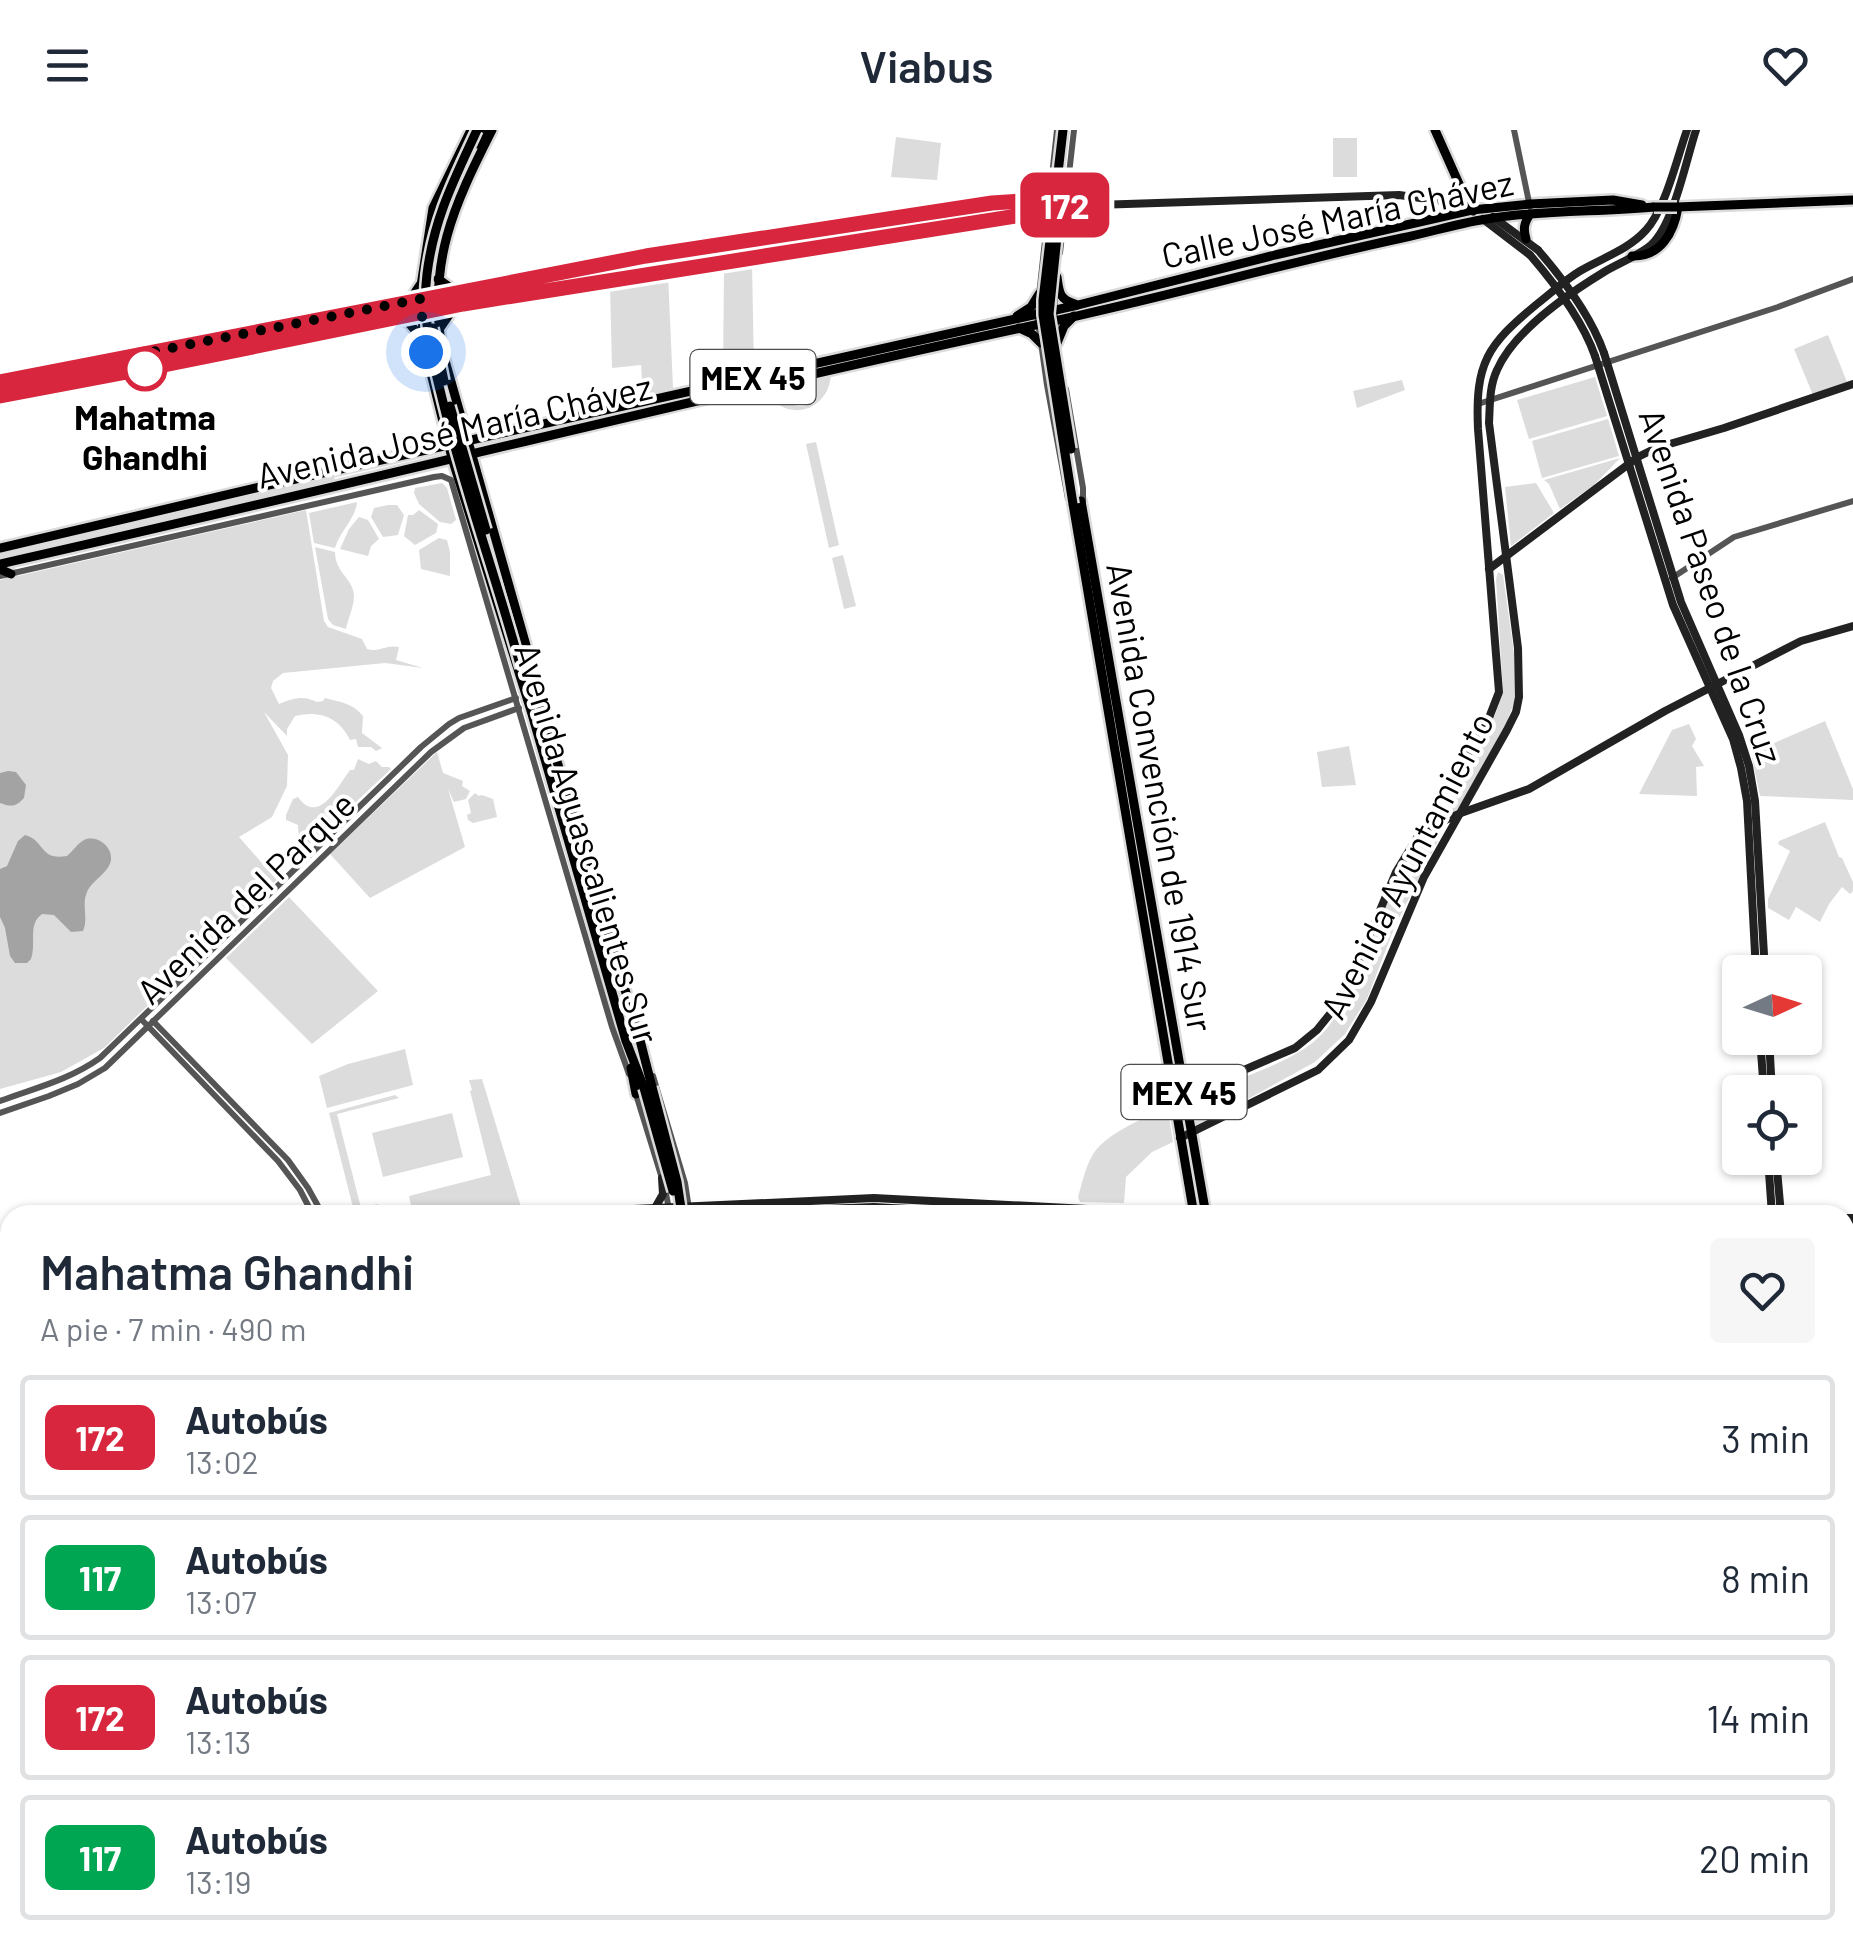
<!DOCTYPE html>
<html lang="es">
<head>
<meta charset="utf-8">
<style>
	:root { --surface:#fff; --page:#f6f6f7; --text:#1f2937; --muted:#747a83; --line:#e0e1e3 }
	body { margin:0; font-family:Barlow,sans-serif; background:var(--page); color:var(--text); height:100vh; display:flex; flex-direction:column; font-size:38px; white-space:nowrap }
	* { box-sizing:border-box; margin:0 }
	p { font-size:32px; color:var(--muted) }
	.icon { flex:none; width:55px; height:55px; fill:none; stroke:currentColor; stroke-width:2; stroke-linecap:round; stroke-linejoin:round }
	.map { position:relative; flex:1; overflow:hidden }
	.sheet { position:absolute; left:0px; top:1075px; width:1855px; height:752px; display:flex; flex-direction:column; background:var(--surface); border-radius:30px 30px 0 0; box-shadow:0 2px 8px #0004 }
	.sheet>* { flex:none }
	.badge { padding:0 20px; border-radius:15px; font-size:35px; line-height:65px }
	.needle { width:65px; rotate:86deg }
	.fabs { position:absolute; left:1722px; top:825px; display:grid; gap:20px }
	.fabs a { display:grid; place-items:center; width:100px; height:100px; border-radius:10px; background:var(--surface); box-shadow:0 2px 8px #0004; font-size:50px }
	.you { position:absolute; width:50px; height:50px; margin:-25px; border:8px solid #fff; border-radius:50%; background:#1a73e8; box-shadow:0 0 0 15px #1a73e833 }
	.map>.badge { position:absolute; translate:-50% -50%; box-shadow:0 0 0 5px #fff }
	.round { display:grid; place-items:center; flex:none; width:105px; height:105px; border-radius:10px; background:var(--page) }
	.headline { display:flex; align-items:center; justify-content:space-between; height:170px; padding:0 40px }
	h1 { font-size:48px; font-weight:600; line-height:75px }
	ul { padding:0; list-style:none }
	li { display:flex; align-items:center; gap:30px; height:125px; margin:0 20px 15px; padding:0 20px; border:5px solid var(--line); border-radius:10px }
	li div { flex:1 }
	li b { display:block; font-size:38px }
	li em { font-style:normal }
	li .badge { min-width:110px; font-weight:700; text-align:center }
	header { display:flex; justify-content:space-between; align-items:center; height:130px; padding:0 40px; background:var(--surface); font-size:45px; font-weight:600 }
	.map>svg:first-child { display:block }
	.green { fill:#dcdcdc }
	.water { fill:#a3a3a3 }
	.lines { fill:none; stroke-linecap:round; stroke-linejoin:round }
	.stream { stroke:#a3a3a3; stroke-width:2.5 }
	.primary-casing { stroke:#dbdbdb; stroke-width:14 }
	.tertiary { stroke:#555; stroke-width:6 }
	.secondary { stroke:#222; stroke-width:8 }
	.primary { stroke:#000; stroke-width:9 }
	.rail { stroke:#000; stroke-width:2.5; stroke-dasharray:15 5 2.5 5; stroke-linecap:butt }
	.primary-bridge-casing { stroke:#dbdbdb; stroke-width:14; stroke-linecap:butt }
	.secondary-bridge { stroke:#222; stroke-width:8 }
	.primary-bridge { stroke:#000; stroke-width:9 }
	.line-casing { stroke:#fff; stroke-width:22 }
	.line { stroke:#d7263d; stroke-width:15 }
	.walk { stroke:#000; stroke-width:10; stroke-dasharray:0 18 }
	.stop-dot { fill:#fff; stroke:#d7263d; stroke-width:5 }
	.labels { text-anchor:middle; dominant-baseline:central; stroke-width:8; stroke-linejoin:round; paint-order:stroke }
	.shield { fill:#fff; stroke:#4c4c4c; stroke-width:2.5 }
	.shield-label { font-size:32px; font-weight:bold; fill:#000 }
	.street-label { font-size:35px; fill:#000; stroke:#fff }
	.stop-label { font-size:35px; font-weight:bold; fill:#000; stroke:#fff }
</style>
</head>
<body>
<header><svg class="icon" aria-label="menu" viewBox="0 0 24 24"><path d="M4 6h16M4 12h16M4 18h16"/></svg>Viabus<svg class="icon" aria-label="heart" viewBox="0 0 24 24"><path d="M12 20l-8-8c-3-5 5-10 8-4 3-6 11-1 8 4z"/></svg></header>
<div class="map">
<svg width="1853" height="1827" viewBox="0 0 1853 1827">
	<rect width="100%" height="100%" fill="#fff"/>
	<!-- green -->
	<g class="green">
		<path d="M896 7 941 13 937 50 891 47Z"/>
		<rect x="1333" y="8" width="24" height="39"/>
		<path d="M770 112V120L659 137V133L681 127 688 123Z"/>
		<path d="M640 130 639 135 589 149 444 176 441 172Z"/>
		<path d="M752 133 754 239 723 246 724 137Z"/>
		<path d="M668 144 673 258 643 265 641 235 612 238 610 154Z"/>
		<path d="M1828 205 1847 252 1813 265 1794 219Z"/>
		<path d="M831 243C830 282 785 294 766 261L793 253 787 260 788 267 796 276H804L812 271 814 260 806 250Z"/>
		<path d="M1595 247 1607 286 1529 309 1517 270Z"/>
		<path d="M1402 250 1405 260 1357 278 1353 261Z"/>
		<path d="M1608 289 1619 326 1542 348 1532 311Z"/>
		<path d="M816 312 839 415 829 418 806 314Z"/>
		<path d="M1620 328 1594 355 1560 379 1549 354 1544 350Z"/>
		<path d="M334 345 335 351 312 356 299 365 0 434V421Z"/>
		<path d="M442 353 447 358 456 390 451 394 440 392 419 374 414 363 415 358Z"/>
		<path d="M1536 353 1554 383 1511 416 1505 357Z"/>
		<path d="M357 372C356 388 340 401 335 418L314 413 309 383Z"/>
		<path d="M388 375H397L404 385 398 405 383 407 371 387 374 378Z"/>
		<path d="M306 380 324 491 328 497 362 509 367 519C378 523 386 514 399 517L396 530 423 538 385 533 283 543 273 551 271 558 279 574C294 568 303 565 317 572L323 571 325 568C340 572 353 573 363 586L362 603 382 618 376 621 371 617H358L356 609 350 610C339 587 319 580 295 586L287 599V606L264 582 288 625 287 656 272 687 239 707 277 750 104 918 61 942 0 959V450Z"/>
		<path d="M419 380 438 394 436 403 415 415 404 406 408 385H413Z"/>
		<path d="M359 387 368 390 379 409 371 416 368 426 340 419 349 399Z"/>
		<path d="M439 408 447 410 450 422V446L421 439 419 420Z"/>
		<path d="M315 417 335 422C335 443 354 449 354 466 354 476 348 489 346 499L333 495 328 489Z"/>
		<path d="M843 425 856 476 844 479 832 428Z"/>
		<path d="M1498 442 1503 445 1514 523 1516 567 1504 600 1463 674 1452 684 1446 686 1441 680 1470 625 1495 585 1503 562 1496 449Z"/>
		<path d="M527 552 545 599 638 914 648 958 631 913 539 600Z"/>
		<path d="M1825 591 1853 659V670L1760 666 1751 623Z"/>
		<path d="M1689 594 1696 609 1692 616 1704 636 1696 637 1697 666 1639 664 1672 600Z"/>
		<path d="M1349 616 1356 655 1322 657 1317 622Z"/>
		<path d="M437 622 443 643 463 651 462 656 470 661 466 669 454 672 448 659 465 717 370 768 330 724Z"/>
		<path d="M358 629 369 634 376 631 382 637H389L391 639 312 713 299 712 298 695 286 690V685L293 669 298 667C319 696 338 656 350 640H354Z"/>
		<path d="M475 663 479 666 482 665 493 669 497 687 473 693 468 690 467 685 471 683 468 670Z"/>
		<path d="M1825 692 1839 727 1842 728 1853 752V761L1850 764 1842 757 1829 774 1820 792 1796 777 1789 790 1768 778V769L1790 721 1778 714 1779 711Z"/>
		<path d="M1430 706 1438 711 1395 796 1367 869 1345 904 1315 932 1195 998 1190 967C1224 954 1282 936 1311 914 1351 883 1373 804 1391 757L1402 738Z"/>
		<path d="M289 767 378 861 312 914 226 828Z"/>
		<path d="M405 919 413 955 327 978 319 946 348 934Z"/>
		<path d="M482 949 521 1077 495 1079 464 1085H413L409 1066 491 1045 470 961 472 960 469 950Z"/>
		<path d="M395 965 399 968 337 984 361 1078 378 1074 381 1085H355L329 983Z"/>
		<path d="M1164 979 1168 981 1173 1012 1152 1022 1126 1047 1124 1073 1080 1072 1078 1067C1082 1054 1085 1039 1091 1028 1102 1005 1142 989 1164 979Z"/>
		<path d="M452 983 463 1027 383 1047 372 1003Z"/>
		<path d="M10 1536V1818H54L25 1827H0V1537Z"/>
		<path d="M1242 1818H1311L1312 1827H1243Z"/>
	</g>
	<!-- water -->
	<g class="water">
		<path d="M8 641 16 642 26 655 24 668C16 677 11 677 0 673V643Z"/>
		<path d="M25 705C45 710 39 731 67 726 72 722 78 713 84 710 97 704 113 717 111 730 109 743 92 750 87 762 81 775 89 788 83 801L71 802 54 785 42 784C27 795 37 813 31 829L27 833H15L10 826 5 798 0 787V739L7 736 18 711Z"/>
	</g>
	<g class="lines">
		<!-- stream -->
		<path class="stream" d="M1259 1818 1261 1827"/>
		<!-- primary casing -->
		<g class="primary-casing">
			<g id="primary">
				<path d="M471 0 433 78 421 156 423 211 452 328 532 584 626 911 644 958"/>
				<path d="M492 0C453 77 428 131 442 220L529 526 534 554 640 910 652 957"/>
				<path d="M1435 0 1468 74 1473 81"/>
				<path d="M477 14 484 0"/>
				<path d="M1677 77 1853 70"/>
				<path d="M1526 109C1523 99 1524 93 1530 84"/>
				<path d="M1632 126C1661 127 1674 102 1678 77"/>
				<path d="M1057 147C1059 162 1059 169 1075 174"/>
				<path d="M438 149 456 162"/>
				<path d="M400 173 412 167 420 155"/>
				<path d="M1017 186 1031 177 1039 164"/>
				<path d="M392 188 408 192 421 207"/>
				<path d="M440 198 451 182 463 174"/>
				<path d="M1019 198 1032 204 1041 213"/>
				<path d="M1057 213 1064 196 1074 186"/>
				<path d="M1081 371 1206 1085"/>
				<path d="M1073 374 1194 1085"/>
				<path d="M0 418 273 354 1078 175 1275 125 1472 80 1530 74 1613 70 1642 75"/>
				<path d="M0 434C352 355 701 266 1054 191 1170 166 1285 133 1402 108 1432 102 1462 92 1493 88 1546 80 1601 82 1654 77"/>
				<path d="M0 439 11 444"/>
				<path d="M631 938 636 964"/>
				<path d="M1845 1455H1853"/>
				<path d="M1845 1463H1853"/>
				<path d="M717 1818 718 1827"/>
				<path d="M728 1818 729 1827"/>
				<path d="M1519 1818 1526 1827"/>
				<path d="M1533 1818 1541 1827"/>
			</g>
		</g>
		<!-- tertiary -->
		<g class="tertiary">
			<path d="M1057 0 1037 184 1047 255 1068 369"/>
			<path d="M1514 0 1530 77"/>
			<path d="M1060 123 1074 0"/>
			<path d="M1056 155 1054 180 1057 208"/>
			<path d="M1066 259 1083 358V375"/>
			<path d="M1478 274 1778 177 1853 149"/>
			<path d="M0 446 434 347 442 346 451 350 612 897 629 944"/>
			<path d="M1672 448 1734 407 1853 371"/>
			<path d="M141 889 278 1031 300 1060 313 1085"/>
			<path d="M153 891 288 1030 308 1058 323 1085"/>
			<path d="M653 946 685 1053 689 1079"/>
			<path d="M635 961 665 1058 670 1085"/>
			<path d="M0 971C35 958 69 950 100 928L421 617 449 594 459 588 516 568"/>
			<path d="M0 983 49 966 78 954 105 938 431 622 464 598 519 578"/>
			<path d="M1845 1595 1853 1594"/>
			<path d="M1845 1601H1853"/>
			<path d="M1845 1799H1853"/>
			<path d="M1845 1806 1853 1805"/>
			<path d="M1738 1818 1739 1827"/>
		</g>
		<!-- secondary -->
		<g class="secondary">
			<path d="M1493 87 1538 120"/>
			<path d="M1483 89 1530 125"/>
			<path d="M434 166 646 126 992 73 1049 69 1056 72"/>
			<path d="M1604 223 1681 472 1739 605 1749 636 1755 671 1765 842"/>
			<path d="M1595 226 1673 475 1733 609 1741 638 1747 671 1756 842"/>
			<path d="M0 252 406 172"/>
			<path d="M0 266 463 174 1048 81 1065 76 1399 65 1456 73 1471 80"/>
			<path d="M1489 439 1638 327 1656 318 1724 298 1853 254"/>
			<path d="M1423 700 1461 683 1529 659 1665 581 1801 511 1853 496"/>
			<path d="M1760 908 1764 962"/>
			<path d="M1769 908 1772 962"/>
			<path d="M1180 963 1223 949 1295 918 1317 900 1338 874 1350 852 1396 742 1487 593 1499 562 1478 299C1475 233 1487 215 1537 174 1551 163 1565 150 1580 141 1602 128 1628 120 1646 100 1665 80 1677 28 1687 0"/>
			<path d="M1180 1008 1318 940 1349 910 1371 872 1424 747 1507 600 1516 582 1519 567 1518 518 1489 293C1490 276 1489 257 1497 240 1514 201 1568 164 1604 142 1619 133 1638 126 1651 115 1674 94 1686 30 1696 0"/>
			<path d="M1768 1028 1772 1085"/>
			<path d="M1776 1028 1781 1085"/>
			<path d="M655 1078 663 1064 662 1048"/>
			<path d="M503 1085 874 1068 1126 1081 1150 1085"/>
			<path d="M678 1085 874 1077 1014 1085"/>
			<path d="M1845 1088H1853"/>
			<path d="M1845 1096H1853"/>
			<path d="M0 1202 10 1199"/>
			<path d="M0 1211 10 1209"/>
			<path d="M1827 1818 1828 1827"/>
			<path d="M1836 1818 1837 1827"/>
			<path d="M739 1825 820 1818"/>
			<path d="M706 1827H710"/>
			<path d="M828 1827 854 1818"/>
		</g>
		<!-- primary -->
		<use href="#primary" class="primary"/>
		<!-- rail -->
		<g class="rail">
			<path d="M1845 1360H1853"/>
			<path d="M0 1524 10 1523"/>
		</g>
		<!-- primary-bridge casing -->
		<g class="primary-bridge-casing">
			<g id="primary-bridge">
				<path d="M477 0C454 50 434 88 427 144 421 192 434 235 445 280 467 367 497 451 521 538"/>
				<path d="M1063 0 1043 170V185L1073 374"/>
				<path d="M1654 77H1677"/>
				<path d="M1058 97 1049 184 1071 319"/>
				<path d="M433 198 444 251"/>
				<path d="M450 276 486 400"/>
				<path d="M652 957 677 1052 682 1085"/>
				<path d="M644 958 673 1061"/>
			</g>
		</g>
		<!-- secondary-bridge -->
		<g class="secondary-bridge">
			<path d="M1538 120C1564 150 1591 186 1604 223"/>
			<path d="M1530 125C1555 154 1582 189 1595 226"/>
		</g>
		<!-- primary-bridge -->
		<use href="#primary-bridge" class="primary-bridge"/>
	</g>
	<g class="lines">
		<!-- line casing -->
		<g class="line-casing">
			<path id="line" d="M0 252 646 126 992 73 1049 69 1065 76 1048 81 463 174 164 235 0 266"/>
		</g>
		<!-- line -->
		<use href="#line" class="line"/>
		<!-- walk -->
		<path class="walk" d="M145 239 136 225 420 169 426 222"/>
	</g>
	<!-- markers -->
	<circle class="stop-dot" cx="145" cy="239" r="20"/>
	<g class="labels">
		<!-- shield labels -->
		<g class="shield">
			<rect x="690.5" y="220" width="125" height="54" rx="8"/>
			<rect x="1121.5" y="935" width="125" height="54" rx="8"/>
		</g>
		<g class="shield-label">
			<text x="753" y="247">MEX 45</text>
			<text x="1184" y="962">MEX 45</text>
		</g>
		<!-- street labels -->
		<g class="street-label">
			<text transform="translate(1337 88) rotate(-12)">Calle José María Chávez</text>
			<text transform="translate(454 300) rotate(-13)">Avenida José María Chávez</text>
			<text transform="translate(1712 456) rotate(71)">Avenida Paseo de la Cruz</text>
			<text transform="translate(1161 667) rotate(80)">Avenida Convención de 1914 Sur</text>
			<text transform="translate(588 713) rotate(73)">Avenida Aguascalientes Sur</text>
			<text transform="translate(1406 735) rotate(-63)">Avenida Ayuntamiento</text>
			<text transform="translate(245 767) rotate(-44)">Avenida del Parque</text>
		</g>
		<!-- stop labels -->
		<g class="stop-label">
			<text x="145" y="286">Mahatma<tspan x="145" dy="40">Ghandhi</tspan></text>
		</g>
	</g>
</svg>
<div class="fabs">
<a><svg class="needle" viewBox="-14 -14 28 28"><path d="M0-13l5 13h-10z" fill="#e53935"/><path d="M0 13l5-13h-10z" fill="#747a83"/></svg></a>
<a><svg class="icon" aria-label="locate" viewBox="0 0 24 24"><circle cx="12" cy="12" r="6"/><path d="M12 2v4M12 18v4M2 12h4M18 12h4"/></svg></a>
</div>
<div class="you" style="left:426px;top:222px"></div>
<b class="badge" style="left:1065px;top:75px;background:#d7263d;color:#fff">172</b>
<section class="sheet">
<div class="headline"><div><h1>Mahatma Ghandhi</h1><p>A pie · 7 min · 490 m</p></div><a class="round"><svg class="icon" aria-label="heart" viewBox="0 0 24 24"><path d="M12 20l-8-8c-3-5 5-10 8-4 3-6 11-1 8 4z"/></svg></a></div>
<ul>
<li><span class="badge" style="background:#d7263d;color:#fff">172</span><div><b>Autobús</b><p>13:02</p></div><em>3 min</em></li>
<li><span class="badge" style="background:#00a651;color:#fff">117</span><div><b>Autobús</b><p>13:07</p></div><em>8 min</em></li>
<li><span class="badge" style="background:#d7263d;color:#fff">172</span><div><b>Autobús</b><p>13:13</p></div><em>14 min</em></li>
<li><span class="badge" style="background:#00a651;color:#fff">117</span><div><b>Autobús</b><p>13:19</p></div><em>20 min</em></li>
</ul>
</section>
</div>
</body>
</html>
